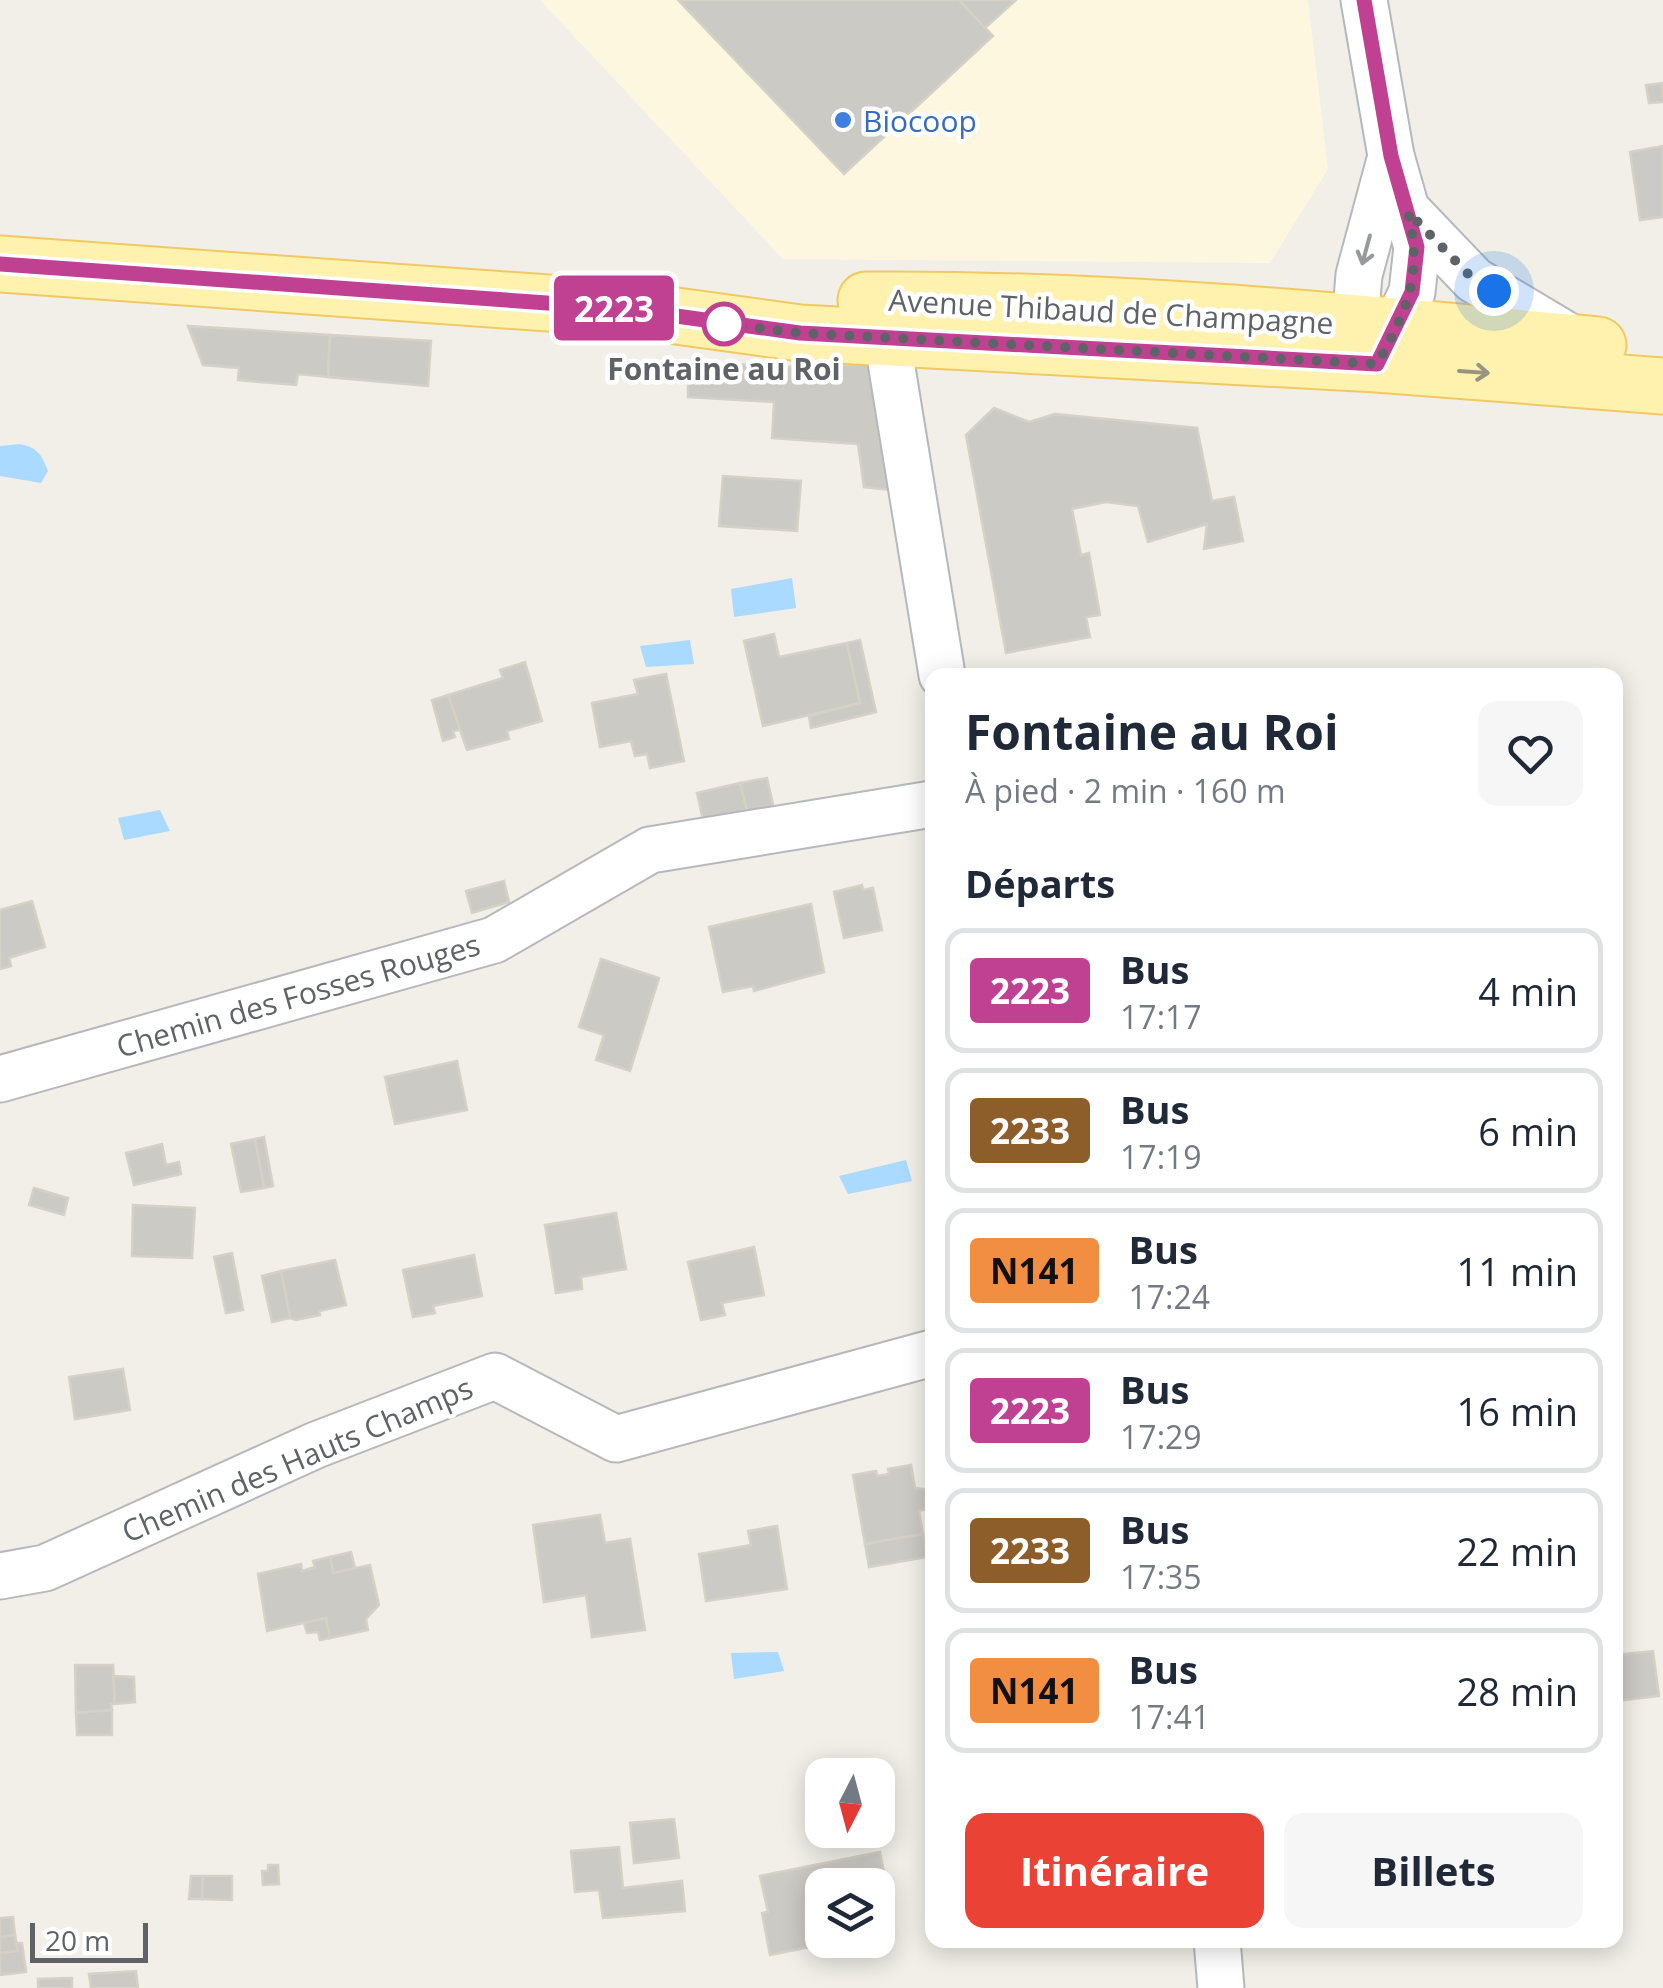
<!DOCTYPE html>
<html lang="fr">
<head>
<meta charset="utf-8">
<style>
	:root { --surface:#fff; --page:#f6f6f7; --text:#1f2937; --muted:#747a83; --line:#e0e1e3; --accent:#ea4335 }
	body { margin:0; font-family:"Open Sans",sans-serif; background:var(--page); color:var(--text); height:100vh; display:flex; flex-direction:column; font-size:38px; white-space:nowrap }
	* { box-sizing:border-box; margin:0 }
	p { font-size:32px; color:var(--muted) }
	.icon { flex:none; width:55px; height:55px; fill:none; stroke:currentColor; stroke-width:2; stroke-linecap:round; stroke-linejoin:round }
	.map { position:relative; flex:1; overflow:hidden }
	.sheet { position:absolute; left:925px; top:668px; width:698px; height:1280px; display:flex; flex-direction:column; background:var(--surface); border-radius:20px; box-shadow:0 5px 25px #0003 }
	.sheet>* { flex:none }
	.badge { padding:0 20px; border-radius:8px; font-size:35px; line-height:65px }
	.needle { width:65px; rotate:186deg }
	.tools { position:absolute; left:805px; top:1758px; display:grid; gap:20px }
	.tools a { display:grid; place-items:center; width:90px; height:90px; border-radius:20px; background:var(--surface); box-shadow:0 5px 25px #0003; font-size:50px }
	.scale { position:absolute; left:30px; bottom:25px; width:118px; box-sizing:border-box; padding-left:10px; border:5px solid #5f6368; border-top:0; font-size:28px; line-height:35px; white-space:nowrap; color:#5f6368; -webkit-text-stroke:8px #fff; paint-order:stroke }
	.you { position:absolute; width:50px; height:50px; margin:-25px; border:8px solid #fff; border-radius:50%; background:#1a73e8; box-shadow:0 0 0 15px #1a73e833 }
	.map>.badge { position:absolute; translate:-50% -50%; box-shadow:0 0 0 5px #fff }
	h2 { padding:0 40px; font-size:38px; line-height:90px }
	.round { display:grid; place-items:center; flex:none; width:105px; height:105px; border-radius:20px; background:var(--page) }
	.summary { display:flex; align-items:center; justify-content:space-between; height:170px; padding:0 40px }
	h1 { font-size:48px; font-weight:700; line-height:75px }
	.action { display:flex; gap:20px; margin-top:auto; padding:20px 40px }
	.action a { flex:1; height:115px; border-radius:20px; background:var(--accent); color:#fff; font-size:40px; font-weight:700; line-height:115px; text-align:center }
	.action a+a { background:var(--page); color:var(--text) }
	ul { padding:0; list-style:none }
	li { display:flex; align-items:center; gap:30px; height:125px; margin:0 20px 15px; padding:0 20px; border:5px solid var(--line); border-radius:20px }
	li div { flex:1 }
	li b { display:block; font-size:38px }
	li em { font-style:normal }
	li .badge { min-width:110px; font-weight:700; text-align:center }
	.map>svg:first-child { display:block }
	.commercial { fill:#fef7e0 }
	.water { fill:#aadaff }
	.building { fill:#cccac5; stroke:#d6d1c6; stroke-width:2.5 }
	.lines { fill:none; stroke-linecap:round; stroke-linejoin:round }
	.minor-casing { stroke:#b5b8bc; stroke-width:49 }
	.major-casing { stroke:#f2c960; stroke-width:59 }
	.minor { stroke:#fff; stroke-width:45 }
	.major { stroke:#fff2af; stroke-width:55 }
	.oneway { stroke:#979a9d }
	.oneway2 { stroke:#979581 }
	.line-casing { stroke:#fff; stroke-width:22 }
	.line { stroke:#c04191; stroke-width:15 }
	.walk { stroke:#5f6368; stroke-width:10; stroke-dasharray:0 18 }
	.shop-dot { fill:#3f7fe0; stroke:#fff; stroke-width:4 }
	.stop-dot { fill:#fff; stroke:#c04191; stroke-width:5 }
	.labels { text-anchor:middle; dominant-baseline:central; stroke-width:9; stroke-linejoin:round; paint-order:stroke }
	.shop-label { font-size:30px; fill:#366cbe; stroke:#fff; text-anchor:start }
	.street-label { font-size:30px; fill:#5f6368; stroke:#fff }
	.stop-label { font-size:30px; font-weight:bold; fill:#5f6368; stroke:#fff }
</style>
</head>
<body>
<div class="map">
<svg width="1663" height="1988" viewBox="0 0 1663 1988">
	<rect width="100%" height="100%" fill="#f1efe8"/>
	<!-- commercial -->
	<path class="commercial" d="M540 0H1308L1328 169 1270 263 783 259Z"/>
	<!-- water -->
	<g class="water">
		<path d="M20 444C38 448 41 454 48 471L41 483 0 476V446Z"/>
		<path d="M792 578 796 608 734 617 731 589Z"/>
		<path d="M690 640 694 664 646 667 640 646Z"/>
		<path d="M160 810 170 831 124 840 118 818Z"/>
		<path d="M906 1160 912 1181 848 1194 839 1176Z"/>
		<path d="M778 1652 784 1671 734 1679 731 1653Z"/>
	</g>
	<!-- building -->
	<g class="building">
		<path d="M678 0H959L993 36 844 174Z"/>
		<path d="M959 0H1016L985 28Z"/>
		<path d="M1663 83V102L1649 103 1646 85Z"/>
		<path d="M1663 146V217L1640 220 1630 152Z"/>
		<path d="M188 326 330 335 328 377 298 374 296 385 238 380 239 368 203 365Z"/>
		<path d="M330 335 431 341 428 386 328 377Z"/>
		<path d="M688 361 782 367 878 363 902 491 864 487 858 444 772 438 774 402 688 397Z"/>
		<path d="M994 408 1029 422 1055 414 1197 428 1212 501 1234 497 1243 541 1204 549 1207 524 1148 542 1138 506 1106 502 1072 509 1081 555 1089 553 1100 615 1086 617 1090 637 1006 653 966 435Z"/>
		<path d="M723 476 801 481 797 531 719 526Z"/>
		<path d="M774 634 779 657 847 643 860 703 763 726 744 641Z"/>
		<path d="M860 640 876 712 811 728 809 716 860 703 847 643Z"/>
		<path d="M525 662 542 721 507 731 509 739 467 750 448 695 503 678 500 670Z"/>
		<path d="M666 674 684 761 650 768 647 754 635 756 631 741 600 747 592 703 638 694 634 680Z"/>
		<path d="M448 695 460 730 453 731 455 737 443 741 432 700Z"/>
		<path d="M767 778 774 809 748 815 740 783Z"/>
		<path d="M740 783 748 815 704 825 697 793Z"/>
		<path d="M504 881 509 902 472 913 466 891Z"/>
		<path d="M862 885 863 890 873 888 882 930 844 938 834 892Z"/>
		<path d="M32 901 45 947 9 958 11 966 0 969V910Z"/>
		<path d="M811 904 824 972 754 991 753 986 723 992 709 927Z"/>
		<path d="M601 959 659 978 630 1071 596 1060 604 1035 579 1027Z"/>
		<path d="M457 1061 467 1110 395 1124 385 1077Z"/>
		<path d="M264 1137 273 1186 264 1188 255 1139Z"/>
		<path d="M255 1139 264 1188 241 1192 231 1144Z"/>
		<path d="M162 1144 166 1165 179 1162 181 1174 134 1185 126 1153Z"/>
		<path d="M34 1188 68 1198 64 1215 29 1205Z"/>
		<path d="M133 1205 195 1208 192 1258 132 1256Z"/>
		<path d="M616 1213 626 1269 581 1277 582 1289 556 1293 545 1225Z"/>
		<path d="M754 1247 764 1295 722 1303 725 1315 701 1320 688 1262Z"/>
		<path d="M232 1253 243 1310 226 1313 214 1257Z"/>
		<path d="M474 1255 482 1296 433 1306 435 1313 413 1317 403 1270Z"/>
		<path d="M335 1260 346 1305 319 1311 320 1315 296 1320 290 1318 281 1271Z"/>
		<path d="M281 1271 290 1318 272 1322 262 1276Z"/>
		<path d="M123 1369 130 1410 75 1419 69 1377Z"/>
		<path d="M911 1465 915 1488 932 1490V1507L919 1511 923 1534 865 1544 853 1475 876 1471 877 1476 889 1474 888 1469Z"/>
		<path d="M600 1515 605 1543 630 1539 645 1630 592 1637 586 1595 544 1602 533 1525Z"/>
		<path d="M777 1526 787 1589 706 1601 699 1554 751 1545 748 1531Z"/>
		<path d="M923 1534 927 1557 869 1567 865 1544Z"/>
		<path d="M351 1552 355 1568 333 1573 330 1557Z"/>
		<path d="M330 1557 333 1573 370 1565 379 1605 366 1619 368 1630 330 1638 326 1618 267 1631 258 1574 301 1564 302 1571 315 1567 313 1561Z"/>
		<path d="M326 1618 330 1638 320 1640 318 1632 307 1633 304 1623Z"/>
		<path d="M1653 1651 1659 1696 1615 1701V1655Z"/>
		<path d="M75 1665H113L115 1704H111L112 1710 76 1713Z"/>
		<path d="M113 1676 134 1677 135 1702 115 1704Z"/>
		<path d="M112 1710V1735H77L76 1713Z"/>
		<path d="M674 1819 679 1858 634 1863 630 1823Z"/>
		<path d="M619 1847 623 1888 682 1881 685 1911 603 1918 599 1890 575 1892 571 1851Z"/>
		<path d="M880 1852 892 1914 878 1917V1885H822V1940H845L770 1955 762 1913 768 1912 760 1876Z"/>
		<path d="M268 1865H278L279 1884 263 1885 262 1871H268Z"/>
		<path d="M191 1876H203L202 1899H189Z"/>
		<path d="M203 1876H232V1900L202 1899Z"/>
		<path d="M13 1917 15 1935 0 1937V1918Z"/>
		<path d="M15 1935 18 1951 0 1953V1937Z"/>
		<path d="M16 1943H22L26 1972 0 1975V1953L18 1951Z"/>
		<path d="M136 1971 138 1988H91L89 1974Z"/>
		<path d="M72 1978V1988H38V1979Z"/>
	</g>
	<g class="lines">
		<!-- minor casing -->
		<g class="minor-casing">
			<g id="minor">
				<path d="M1364 0 1391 156 1417 247 1412 292 1383 353"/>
				<path d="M1408 211 1474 280 1578 342"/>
				<path d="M892 307 891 362 942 675"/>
				<path d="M1371 353 1355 322 1359 275 1391 156"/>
				<path d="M0 1079 494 940 650 850 932 804"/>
				<path d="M0 1576 45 1568 316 1445 495 1376 616 1439 932 1353"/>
				<path d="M1217 1940 1221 1988"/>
			</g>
		</g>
		<!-- major casing -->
		<g class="major-casing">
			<g id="major">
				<path d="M0 264 618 308 800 333 1377 364 1663 386"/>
				<path d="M866 300C1111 298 1355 322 1598 345"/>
			</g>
		</g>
		<!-- minor -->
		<use href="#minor" class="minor"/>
		<!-- major -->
		<use href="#major" class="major"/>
	</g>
	<!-- one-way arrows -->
	<defs><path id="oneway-shaft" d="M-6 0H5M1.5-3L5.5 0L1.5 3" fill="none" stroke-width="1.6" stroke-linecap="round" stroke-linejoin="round" transform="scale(2.5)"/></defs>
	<use class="oneway" href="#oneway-shaft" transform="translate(1366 250) rotate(105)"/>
	<use class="oneway2" href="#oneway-shaft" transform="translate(1474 372) rotate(4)"/>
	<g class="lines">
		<!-- line casing -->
		<g class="line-casing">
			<path id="line" d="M0 264 618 308 800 333 1377 364 1412 292 1417 247 1391 156 1364 0"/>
		</g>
		<!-- line -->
		<use href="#line" class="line"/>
		<!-- walk -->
		<path class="walk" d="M724 324 800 333 1377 364C1408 309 1423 275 1408 212L1474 280 1494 291"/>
	</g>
	<!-- markers -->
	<circle class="shop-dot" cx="843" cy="120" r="10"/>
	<circle class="stop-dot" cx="724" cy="324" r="20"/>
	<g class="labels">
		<!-- shop labels -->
		<g class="shop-label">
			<text x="863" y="120">Biocoop</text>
		</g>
		<!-- street labels -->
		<g class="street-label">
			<text transform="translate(1111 311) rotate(3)">Avenue Thibaud de Champagne</text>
			<text transform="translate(298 995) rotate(-16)">Chemin des Fosses Rouges</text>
			<text transform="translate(297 1459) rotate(-23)">Chemin des Hauts Champs</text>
		</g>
		<!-- stop labels -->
		<g class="stop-label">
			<text x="724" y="368">Fontaine au Roi</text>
		</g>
	</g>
</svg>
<div class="tools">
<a><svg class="needle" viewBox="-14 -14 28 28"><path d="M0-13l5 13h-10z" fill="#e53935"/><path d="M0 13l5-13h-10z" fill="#747a83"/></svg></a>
<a><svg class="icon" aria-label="layers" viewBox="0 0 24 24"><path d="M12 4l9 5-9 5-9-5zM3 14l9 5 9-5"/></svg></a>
</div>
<div class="scale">20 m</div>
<div class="you" style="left:1494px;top:291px"></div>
<b class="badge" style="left:614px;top:308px;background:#c04191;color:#fff">2223</b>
<section class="sheet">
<div class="summary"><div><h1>Fontaine au Roi</h1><p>À pied · 2 min · 160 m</p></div><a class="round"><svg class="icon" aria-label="heart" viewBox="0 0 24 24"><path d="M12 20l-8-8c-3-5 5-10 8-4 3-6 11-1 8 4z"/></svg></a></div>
<h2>Départs</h2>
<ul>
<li><span class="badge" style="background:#c04191;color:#fff">2223</span><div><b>Bus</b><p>17:17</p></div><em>4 min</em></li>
<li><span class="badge" style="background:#8d5e2a;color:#fff">2233</span><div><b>Bus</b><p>17:19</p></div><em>6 min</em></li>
<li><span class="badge" style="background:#f28e42;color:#111">N141</span><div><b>Bus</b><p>17:24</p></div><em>11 min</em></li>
<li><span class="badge" style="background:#c04191;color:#fff">2223</span><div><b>Bus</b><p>17:29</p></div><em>16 min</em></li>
<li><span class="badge" style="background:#8d5e2a;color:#fff">2233</span><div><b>Bus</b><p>17:35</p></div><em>22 min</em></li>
<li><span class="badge" style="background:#f28e42;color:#111">N141</span><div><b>Bus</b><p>17:41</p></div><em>28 min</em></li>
</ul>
<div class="action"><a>Itinéraire</a><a>Billets</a></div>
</section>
</div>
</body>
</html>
